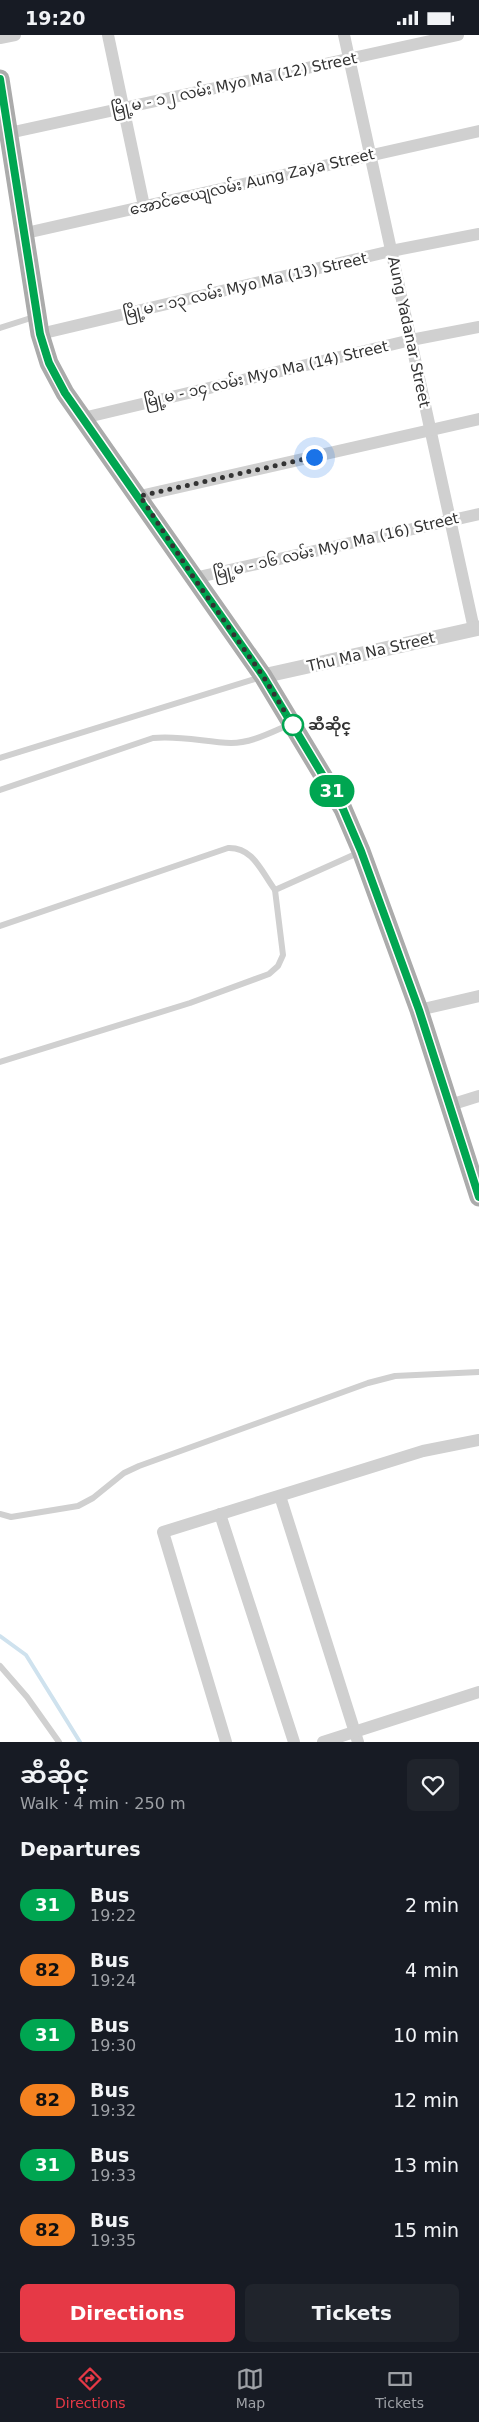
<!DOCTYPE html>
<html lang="en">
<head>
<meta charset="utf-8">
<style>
	:root { --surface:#171b24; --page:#20242c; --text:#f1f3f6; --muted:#9ea1a6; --line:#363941; --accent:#e63946 }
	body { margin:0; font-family:"DejaVu Sans","Noto Sans Myanmar",sans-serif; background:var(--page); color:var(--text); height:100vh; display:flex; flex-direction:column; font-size:19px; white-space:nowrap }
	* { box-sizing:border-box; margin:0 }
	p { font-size:16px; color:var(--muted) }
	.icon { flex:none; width:28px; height:28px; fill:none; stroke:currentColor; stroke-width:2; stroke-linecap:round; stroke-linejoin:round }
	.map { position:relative; height:1707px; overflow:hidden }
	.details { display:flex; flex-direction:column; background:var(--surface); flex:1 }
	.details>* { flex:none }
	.badge { padding:0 10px; border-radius:16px; font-size:18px; line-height:32px }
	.you { position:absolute; width:25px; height:25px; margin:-12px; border:4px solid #fff; border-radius:50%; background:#1a73e8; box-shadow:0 0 0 8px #1a73e833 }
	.map>.badge { position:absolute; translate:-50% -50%; box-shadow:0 0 0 2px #fff }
	h2 { padding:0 20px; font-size:19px; line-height:45px }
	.round { display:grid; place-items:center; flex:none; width:52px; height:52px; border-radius:8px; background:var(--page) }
	.head { display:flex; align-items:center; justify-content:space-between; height:85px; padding:0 20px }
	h1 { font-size:24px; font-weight:700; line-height:38px }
	.button { display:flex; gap:10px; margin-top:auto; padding:10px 20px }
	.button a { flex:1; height:58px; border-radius:8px; background:var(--accent); color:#fff; font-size:20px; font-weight:700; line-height:58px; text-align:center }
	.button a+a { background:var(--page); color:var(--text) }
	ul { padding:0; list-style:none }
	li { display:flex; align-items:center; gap:15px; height:65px; padding:0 20px }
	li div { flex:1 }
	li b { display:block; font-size:19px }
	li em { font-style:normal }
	li .badge { min-width:55px; font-weight:700; text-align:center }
	.status { display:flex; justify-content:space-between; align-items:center; height:35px; padding:0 25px; background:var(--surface); direction:ltr }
	.status svg { height:14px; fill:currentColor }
	.tab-bar { display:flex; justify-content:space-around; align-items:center; height:70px; border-top:1px solid var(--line); background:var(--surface); font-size:14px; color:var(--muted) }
	.tab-bar a { display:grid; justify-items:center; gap:2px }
	.tab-bar .selected { color:var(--accent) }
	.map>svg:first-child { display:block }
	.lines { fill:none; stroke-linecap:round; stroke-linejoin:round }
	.stream { stroke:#cfe2ee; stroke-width:4 }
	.service { stroke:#d0d0d0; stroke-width:6 }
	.minor { stroke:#d0d0d0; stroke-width:12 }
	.tertiary { stroke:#d0d0d0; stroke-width:15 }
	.primary { stroke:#ababab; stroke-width:19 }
	.line-casing { stroke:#fff; stroke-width:11 }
	.line { stroke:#00a651; stroke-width:8 }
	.walk { stroke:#333; stroke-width:5; stroke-dasharray:0 9 }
	.stop-dot { fill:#fff; stroke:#00a651; stroke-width:2.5 }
	.labels { text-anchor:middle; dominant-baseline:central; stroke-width:5; stroke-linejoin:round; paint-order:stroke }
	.street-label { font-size:15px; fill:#333; stroke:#fff }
	.stop-label { font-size:15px; font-weight:bold; fill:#333; stroke:#fff; text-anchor:start }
</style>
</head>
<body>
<div class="status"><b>19:20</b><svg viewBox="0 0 49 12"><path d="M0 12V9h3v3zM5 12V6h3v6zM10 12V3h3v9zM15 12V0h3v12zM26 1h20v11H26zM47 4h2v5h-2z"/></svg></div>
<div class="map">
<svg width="479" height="1707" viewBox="0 0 479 1707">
	<rect width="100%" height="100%" fill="#fff"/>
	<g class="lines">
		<!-- stream -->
		<path class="stream" d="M0 1601 26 1620 80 1707"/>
		<!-- service -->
		<g class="service">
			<path d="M0 293 34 282"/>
			<path d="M0 723 261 642"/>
			<path d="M0 755 153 703C179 700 205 707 231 708 252 708 272 697 291 689"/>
			<path d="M0 891 228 813C253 812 261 836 275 855"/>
			<path d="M0 1027 190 968 269 939 278 931 283 920 275 855 360 817"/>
			<path d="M0 1479 11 1482 78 1471 93 1463 124 1438 139 1431 368 1348 395 1341 479 1337"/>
			<path d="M0 1631 27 1662 59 1707"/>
		</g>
		<!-- minor -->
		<g class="minor">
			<path d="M108 0 144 171"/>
			<path d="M344 0 474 594"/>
			<path d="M0 3 15 0"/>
			<path d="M9 98 458 0"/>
			<path d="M26 198 479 96"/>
			<path d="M40 299 391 216 479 199"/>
			<path d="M83 383 411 305 479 292"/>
			<path d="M140 461 479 384"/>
			<path d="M194 543 479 479"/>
			<path d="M419 975 479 961"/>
			<path d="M450 1070 479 1061"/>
			<path d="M280 1461 358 1707"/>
			<path d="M220 1479 294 1707"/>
			<path d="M226 1707 163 1497 423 1416 479 1405"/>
			<path d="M323 1707 479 1657"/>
		</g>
		<!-- tertiary -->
		<path class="tertiary" d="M263 641 479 593"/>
		<!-- primary -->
		<path class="primary" d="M0 44 40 299 49 328 65 358 263 641 343 774 361 816 419 975 479 1162"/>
	</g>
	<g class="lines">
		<!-- line casing -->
		<g class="line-casing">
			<path id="line" d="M0 44 40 299 49 328 65 358 263 641 343 774 361 816 419 975 479 1162"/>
		</g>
		<!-- line -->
		<use href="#line" class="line"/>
		<!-- walk -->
		<path class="walk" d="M293 690 263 641 194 543 140 461 314 422"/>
	</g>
	<!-- markers -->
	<circle class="stop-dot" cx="293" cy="690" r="10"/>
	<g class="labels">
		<!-- street labels -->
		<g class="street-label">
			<text transform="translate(234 49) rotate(-12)">မြို့မ - ၁၂ လမ်း Myo Ma (12) Street</text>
			<text transform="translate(252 147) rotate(-13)">အောင်ဇေယျလမ်း Aung Zaya Street</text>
			<text transform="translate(245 251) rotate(-13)">မြို့မ - ၁၃ လမ်း Myo Ma (13) Street</text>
			<text transform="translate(409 297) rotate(78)">Aung Yadanar Street</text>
			<text transform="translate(266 339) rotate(-13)">မြို့မ - ၁၄ လမ်း Myo Ma (14) Street</text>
			<text transform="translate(336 511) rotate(-13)">မြို့မ - ၁၆ လမ်း Myo Ma (16) Street</text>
			<text transform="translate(371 617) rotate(-13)">Thu Ma Na Street</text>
		</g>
		<!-- stop labels -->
		<g class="stop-label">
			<text x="308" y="690">ဆီဆိုင္</text>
		</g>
	</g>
</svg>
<div class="you" style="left:314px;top:422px"></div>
<b class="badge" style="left:332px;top:756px;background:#00a651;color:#fff">31</b>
</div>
<section class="details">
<div class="head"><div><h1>ဆီဆိုင္</h1><p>Walk · 4 min · 250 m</p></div><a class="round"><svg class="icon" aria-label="heart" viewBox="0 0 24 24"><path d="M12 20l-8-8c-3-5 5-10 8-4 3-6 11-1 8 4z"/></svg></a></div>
<h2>Departures</h2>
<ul>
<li><span class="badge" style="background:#00a651;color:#fff">31</span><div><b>Bus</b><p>19:22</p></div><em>2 min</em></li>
<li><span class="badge" style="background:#f58220;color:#111">82</span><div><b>Bus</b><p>19:24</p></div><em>4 min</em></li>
<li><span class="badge" style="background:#00a651;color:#fff">31</span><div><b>Bus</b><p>19:30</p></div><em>10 min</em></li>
<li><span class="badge" style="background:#f58220;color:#111">82</span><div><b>Bus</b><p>19:32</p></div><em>12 min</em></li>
<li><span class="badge" style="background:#00a651;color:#fff">31</span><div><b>Bus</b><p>19:33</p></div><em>13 min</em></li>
<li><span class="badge" style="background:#f58220;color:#111">82</span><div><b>Bus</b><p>19:35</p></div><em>15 min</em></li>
</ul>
<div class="button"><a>Directions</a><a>Tickets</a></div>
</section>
<nav class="tab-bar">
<a class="selected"><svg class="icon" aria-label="directions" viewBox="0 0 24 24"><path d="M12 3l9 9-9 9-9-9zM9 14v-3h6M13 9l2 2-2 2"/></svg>Directions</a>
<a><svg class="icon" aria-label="map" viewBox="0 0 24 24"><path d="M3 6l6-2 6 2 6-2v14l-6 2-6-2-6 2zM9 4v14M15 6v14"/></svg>Map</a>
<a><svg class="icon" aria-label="tickets" viewBox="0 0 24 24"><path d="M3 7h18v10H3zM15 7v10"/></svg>Tickets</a>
</nav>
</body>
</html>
